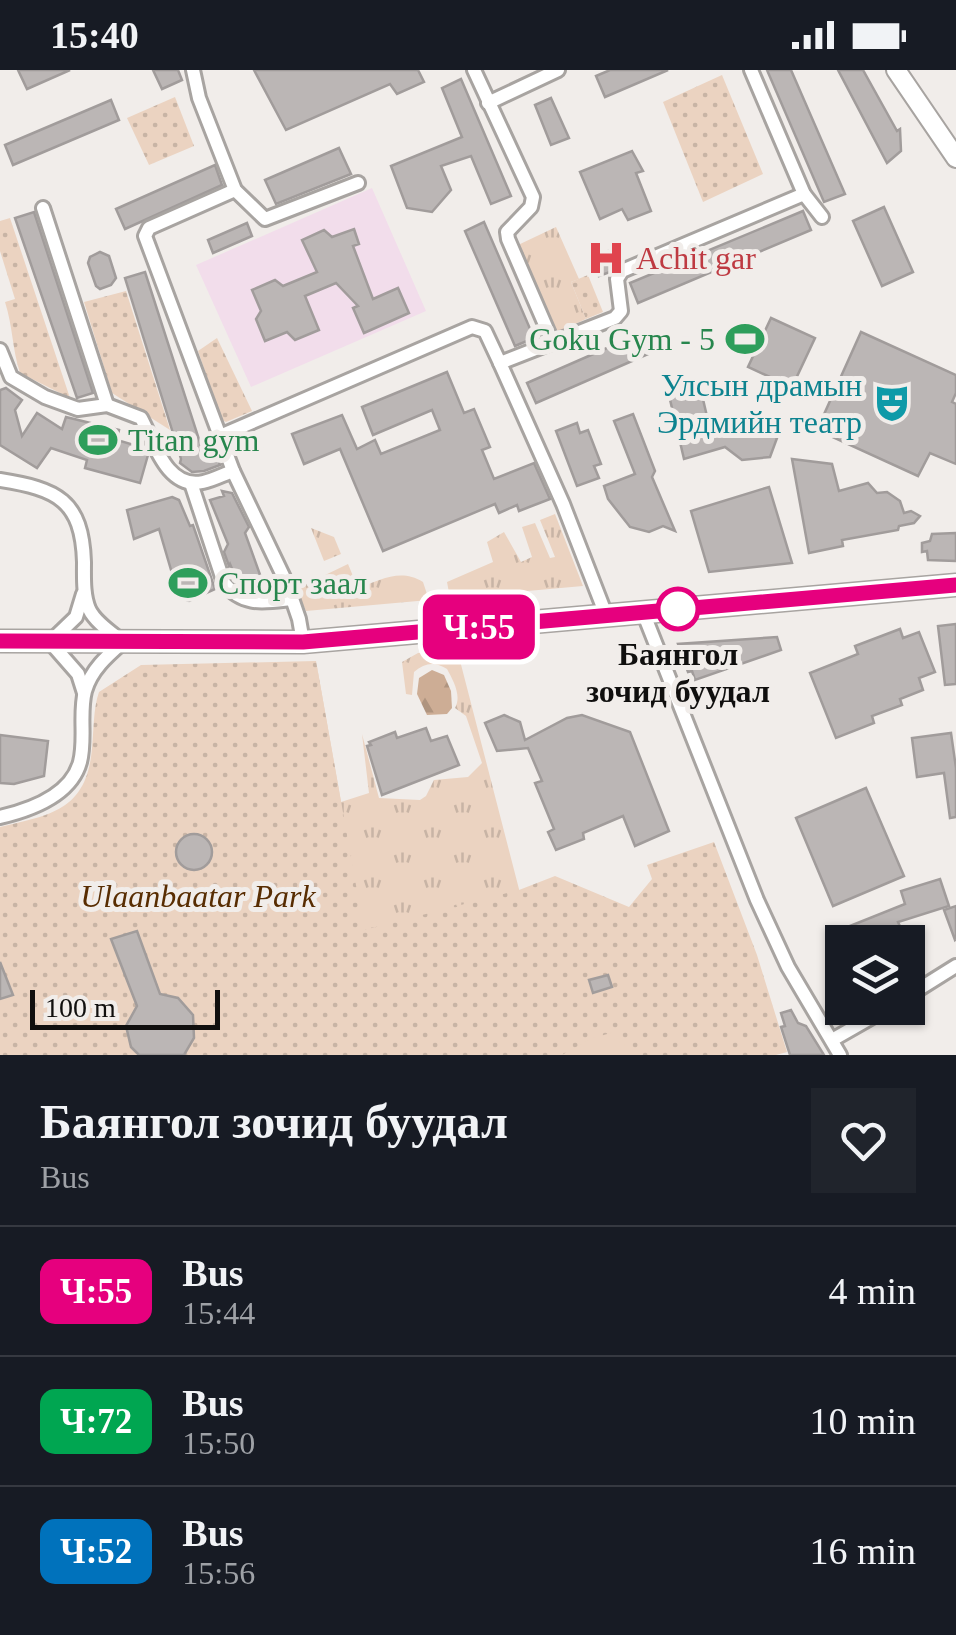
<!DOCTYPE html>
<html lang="en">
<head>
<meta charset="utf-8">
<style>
	:root { --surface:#171b24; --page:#20242c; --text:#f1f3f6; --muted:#9ea1a6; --line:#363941 }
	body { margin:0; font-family:Georgia,serif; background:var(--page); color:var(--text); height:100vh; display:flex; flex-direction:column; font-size:38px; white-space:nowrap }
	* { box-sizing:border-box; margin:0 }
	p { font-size:32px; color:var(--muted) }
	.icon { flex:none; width:55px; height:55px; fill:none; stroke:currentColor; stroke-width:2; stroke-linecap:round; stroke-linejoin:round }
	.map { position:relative; height:985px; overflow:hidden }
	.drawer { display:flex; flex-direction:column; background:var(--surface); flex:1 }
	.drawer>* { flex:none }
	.badge { padding:0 20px; border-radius:15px; font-size:35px; line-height:65px }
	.tools { position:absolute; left:825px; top:855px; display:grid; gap:20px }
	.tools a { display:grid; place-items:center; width:100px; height:100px; border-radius:0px; background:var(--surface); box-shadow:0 2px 8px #0004; font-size:50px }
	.scale { position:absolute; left:30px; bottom:25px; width:190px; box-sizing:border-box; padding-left:10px; border:5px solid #100f0e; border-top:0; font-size:28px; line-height:35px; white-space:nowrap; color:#100f0e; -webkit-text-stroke:8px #f1edea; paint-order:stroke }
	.map>.badge { position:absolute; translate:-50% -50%; box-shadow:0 0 0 5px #fff }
	.round { display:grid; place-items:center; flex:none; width:105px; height:105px; border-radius:0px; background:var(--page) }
	.head { display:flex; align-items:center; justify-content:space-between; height:170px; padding:0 40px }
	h1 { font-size:48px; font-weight:600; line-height:75px }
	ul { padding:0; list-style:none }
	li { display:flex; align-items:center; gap:30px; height:130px; padding:0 40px; border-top:2px solid var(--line) }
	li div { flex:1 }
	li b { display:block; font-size:38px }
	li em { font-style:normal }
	li .badge { min-width:110px; font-weight:700; text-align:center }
	.status { display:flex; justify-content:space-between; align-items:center; height:70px; padding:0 50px; background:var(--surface); direction:ltr }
	.status svg { height:28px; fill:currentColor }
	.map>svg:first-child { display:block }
	.education { fill:#f2ddeb }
	.grass { fill:url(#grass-tufts) }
	.forest { fill:url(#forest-firs) }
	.park { fill:url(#park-dots) }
	.pitch { fill:#ebd3c1 }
	.building { fill:#bbb6b5; stroke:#a19c9b; stroke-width:2.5 }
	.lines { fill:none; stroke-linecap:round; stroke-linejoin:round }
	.minor-casing { stroke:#a8a4a1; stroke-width:18 }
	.major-casing { stroke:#a8a4a1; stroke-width:22 }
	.highway-casing { stroke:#a8a4a1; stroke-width:25 }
	.minor { stroke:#fff; stroke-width:12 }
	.major { stroke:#fff; stroke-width:18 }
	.highway { stroke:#fff; stroke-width:20 }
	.line-casing { stroke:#fff; stroke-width:22 }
	.line { stroke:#e6007e; stroke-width:15 }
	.stop-dot { fill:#fff; stroke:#e6007e; stroke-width:5 }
	.labels { text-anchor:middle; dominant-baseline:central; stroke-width:10; stroke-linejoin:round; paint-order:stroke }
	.health-label { font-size:32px; fill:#be3a42; stroke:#f1edea; text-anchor:start }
	.leisure-label { font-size:32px; fill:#27864d; stroke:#f1edea; text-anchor:start }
	.culture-label { font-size:32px; fill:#0d838f; stroke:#f1edea; text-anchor:end }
	.stop-label { font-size:32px; font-weight:bold; fill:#100f0e; stroke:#f1edea }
	.park-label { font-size:32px; font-style:italic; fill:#582d02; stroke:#f1edea }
</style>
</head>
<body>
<div class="status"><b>15:40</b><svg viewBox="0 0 49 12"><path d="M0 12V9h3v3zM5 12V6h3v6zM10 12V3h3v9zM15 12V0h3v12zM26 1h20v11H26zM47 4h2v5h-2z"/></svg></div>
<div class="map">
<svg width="956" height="985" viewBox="0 0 956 985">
	<defs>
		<pattern id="grass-tufts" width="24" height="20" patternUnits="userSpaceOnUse" patternTransform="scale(2.5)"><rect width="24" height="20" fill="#ebd3c1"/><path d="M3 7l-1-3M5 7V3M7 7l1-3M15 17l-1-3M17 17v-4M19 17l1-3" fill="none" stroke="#c8b4a5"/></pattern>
		<pattern id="forest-firs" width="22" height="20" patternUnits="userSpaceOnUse" patternTransform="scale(2.5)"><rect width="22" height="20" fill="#cdad95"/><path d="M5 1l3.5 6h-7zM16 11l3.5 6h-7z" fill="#af947f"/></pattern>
		<pattern id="park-dots" width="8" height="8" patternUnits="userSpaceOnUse" patternTransform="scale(2.5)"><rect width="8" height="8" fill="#ebd3c1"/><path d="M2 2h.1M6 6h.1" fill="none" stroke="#c8b4a5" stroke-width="1.8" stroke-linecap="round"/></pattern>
	</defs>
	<rect width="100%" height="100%" fill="#f1edea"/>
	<!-- education -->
	<path class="education" d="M372 118 426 241 251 317 196 195Z"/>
	<!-- grass -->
	<g class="grass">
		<path d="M556 157 579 209 571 212 586 249 555 263 518 175Z"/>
		<path d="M555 444 583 516 450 528 447 512 493 492 487 472 504 462 521 492 532 487 522 457 535 453 550 488 555 487 540 450Z"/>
		<path d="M311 458 334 467 341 484 324 491Z"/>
		<path d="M348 494 358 518C381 510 400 498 423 512L429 530 306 541 296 519Z"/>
		<path d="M457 579 520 823 354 871 316 591 341 732 369 723 362 664 379 728 420 730 426 726 434 710 468 707 482 693 466 646 455 638C462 626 453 610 447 599 434 591 425 593 414 602L412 625 406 624 402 592 418 583Z"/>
	</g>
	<!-- forest -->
	<path class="forest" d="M432 600 444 605 451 621 452 638 447 644 427 645 417 624 419 608Z"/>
	<!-- park -->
	<g class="park">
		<path d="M722 5 763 104 703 132 663 32Z"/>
		<path d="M175 27 194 76 149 95 127 48Z"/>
		<path d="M10 148 70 328 20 303C12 278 13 257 5 232L15 229 0 181V151Z"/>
		<path d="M588 205 603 242 586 249 571 212Z"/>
		<path d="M126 221 170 360 112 323 84 232Z"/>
		<path d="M217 268 252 341 226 352 222 350 198 281Z"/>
		<path d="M316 591 364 860 519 820 555 806 629 837 652 809 647 795 714 772 757 885 787 982 776 985H0V757C51 745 87 740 92 678 94 660 93 639 99 622L141 595Z"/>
	</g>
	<!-- pitch -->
	<path class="pitch" d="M614 962 613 968 628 977 632 985H562L590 969Z"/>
	<!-- building -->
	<g class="building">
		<path d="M18 0H70L27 19Z"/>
		<path d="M153 0H178L182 10 162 19Z"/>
		<path d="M254 0H418L424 12 397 24 390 14 286 60Z"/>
		<path d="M610 0H668L605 27 596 6Z"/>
		<path d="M767 0H791L845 124 824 132Z"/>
		<path d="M838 0H863L897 61 900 59 901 81 887 93Z"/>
		<path d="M461 9 511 126 491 134 471 86 441 96 451 120 432 142 407 138 391 96 462 67 442 18Z"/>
		<path d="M551 28 569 68 551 75 535 35Z"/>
		<path d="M111 30 119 50 13 95 5 75Z"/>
		<path d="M339 78 351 104 276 134 265 110Z"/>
		<path d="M632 81 643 101 636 103 651 141 628 150 622 139 600 149 580 102Z"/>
		<path d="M215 95 222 115 125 159 116 139Z"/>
		<path d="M884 137 913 202 882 216 853 151Z"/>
		<path d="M803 141 811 160 638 233 630 213Z"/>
		<path d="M34 142 93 323 77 328 15 148Z"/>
		<path d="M484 152 534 268 515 276 465 161Z"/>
		<path d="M247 153 252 166 213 183 208 170Z"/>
		<path d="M354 159 359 174 353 176 373 229 398 218 409 243 364 263 353 238 358 236 336 213 305 226 319 260 295 270 287 262 265 271 256 249 261 241 252 220 275 210 283 216 317 202 302 170 324 160 332 167Z"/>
		<path d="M611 180 616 193 610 202 599 206 596 186Z"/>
		<path d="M100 182 109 186 116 208 111 215 100 219 96 216 88 193 90 187Z"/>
		<path d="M145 202 203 382 215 381 220 395 204 401 192 402 180 393 181 389 125 208Z"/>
		<path d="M771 248 815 268 792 317 748 297Z"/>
		<path d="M861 262 956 305V323L952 332 956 334V394L930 383 918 406 817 360Z"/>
		<path d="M639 264 648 284 536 333 527 313Z"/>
		<path d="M447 302 464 343 474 339 490 377 482 380 494 409 534 393 550 429 519 441 517 435 499 443 495 434 383 481 340 379 304 394 292 364 342 345 357 379 375 370 381 384 440 360 432 340 373 365 362 337Z"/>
		<path d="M694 313 698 326 702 325 709 355 739 348 761 359 777 368 770 387 742 390 725 377 684 389 668 321Z"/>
		<path d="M6 318 22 330 15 340 22 366 37 343 62 359 66 347 119 360 117 370 144 378 148 385 140 413 85 398 87 390 51 378 37 398 0 375V320Z"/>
		<path d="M633 344 655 401 652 407 675 461 663 456 649 462 630 457 608 429 604 416 635 404 614 351Z"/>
		<path d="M577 353 580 363 588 360 601 394 594 396 599 408 577 416 556 361Z"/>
		<path d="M792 389 832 394 839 421 868 413 877 423 887 422 900 431 904 443 911 441 920 446 914 453 899 456 898 460 842 470 843 476 809 483Z"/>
		<path d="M769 417 792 493 709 502 691 441Z"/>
		<path d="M222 421 232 423 249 457 245 463 263 513 258 521 238 513 230 494 229 496 224 482 228 474 210 430 224 426Z"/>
		<path d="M172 427 179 430 190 456 193 455 215 519 189 531 179 527 159 459 134 469 127 440Z"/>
		<path d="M956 463V491L928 490 927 481 922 482V473L930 471 932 464Z"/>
		<path d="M956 554V614L945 615 938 556Z"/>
		<path d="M900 559 903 568 919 562 935 602 919 608 923 620 900 629 902 635 872 646 874 653 836 668 810 603 858 584 855 576Z"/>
		<path d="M777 567 781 580 695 610 692 601 688 602 678 574Z"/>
		<path d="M504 645 520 652 525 670 567 648 582 645 630 662 669 761 635 776 623 746 583 763 584 769 556 780 548 762 554 759 535 713 542 711 528 678 497 681 485 653Z"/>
		<path d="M426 658 431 671 447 666 459 695 382 725 367 676 371 675 369 672 395 662 397 668Z"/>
		<path d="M951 663 956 698V747L950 748 944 703 917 707 912 668Z"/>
		<path d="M0 665 48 671 44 706 14 714 0 713Z"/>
		<path d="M866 718 904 806 833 836 796 748Z"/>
		<circle cx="194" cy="782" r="18"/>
		<path d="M940 809 949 836 898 852 907 872H845L840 860 905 834 901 821Z"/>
		<path d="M956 836V869L955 870 944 840Z"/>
		<path d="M137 861 160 924 178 928 193 945 194 968 184 985H139L131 977 126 956 137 936 111 869Z"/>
		<path d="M908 875 920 904 908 909Z"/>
		<path d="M0 892 13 925 0 929Z"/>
		<path d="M608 905 612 917 593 923 589 910Z"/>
		<path d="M791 940 798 953 806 956 824 985H790L781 957 785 956 781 943Z"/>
	</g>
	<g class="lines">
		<!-- minor casing -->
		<g class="minor-casing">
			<g id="minor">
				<path d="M193 0 199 28 235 120 265 149 358 113"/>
				<path d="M474 0 533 127 531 137 507 162 508 169 553 273"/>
				<path d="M751 0 804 124 822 147"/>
				<path d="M488 33 558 0"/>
				<path d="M235 120 149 158 145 166 233 401 287 514 299 549 303 572"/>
				<path d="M43 138 107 335"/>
				<path d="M0 280 11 307 45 327 78 339 107 335 141 348C154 372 167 420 203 412 213 410 224 404 233 401"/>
				<path d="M220 366 472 257 485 261 500 293"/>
				<path d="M0 410C57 419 82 430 84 492 84 507 83 525 89 539 95 552 112 563 123 572 107 586 91 600 85 621 79 644 86 669 80 692 71 725 30 740 0 747"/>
				<path d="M191 413 224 513C243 537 264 532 292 529"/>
				<path d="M83 524 76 547 50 572 78 604 84 623"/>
				<path d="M643 542 757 830 788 897 840 985"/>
				<path d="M606 545 563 434 500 293 615 248 621 241 617 209 622 201 804 124"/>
				<path d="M908 926 956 896"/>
				<path d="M832 970 888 938"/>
			</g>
		</g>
		<!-- major casing -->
		<g class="major-casing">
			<path id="major" d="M896 0 956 88"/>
		</g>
		<!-- highway casing -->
		<g class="highway-casing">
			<path id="highway" d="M0 571 303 572 956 515"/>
		</g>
		<!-- minor -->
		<use href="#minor" class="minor"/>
		<!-- major -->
		<use href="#major" class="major"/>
		<!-- highway -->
		<use href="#highway" class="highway"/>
	</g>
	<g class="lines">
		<!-- line casing -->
		<g class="line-casing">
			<path id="line" d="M0 571 303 572 956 515"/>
		</g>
		<!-- line -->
		<use href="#line" class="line"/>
	</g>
	<!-- icons -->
	<defs>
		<g id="hospital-bare" transform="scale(3)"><path d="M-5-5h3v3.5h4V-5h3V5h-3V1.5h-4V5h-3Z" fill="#e0444e" stroke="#f1edea" stroke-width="2.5" paint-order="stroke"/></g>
		<g id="stadium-bare" transform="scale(3)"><path d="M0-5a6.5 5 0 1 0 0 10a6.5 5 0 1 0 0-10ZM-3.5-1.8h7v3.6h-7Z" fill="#2e9e5b" stroke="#f1edea" stroke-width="2.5" paint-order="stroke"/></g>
		<g id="theatre-bare" transform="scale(3)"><path d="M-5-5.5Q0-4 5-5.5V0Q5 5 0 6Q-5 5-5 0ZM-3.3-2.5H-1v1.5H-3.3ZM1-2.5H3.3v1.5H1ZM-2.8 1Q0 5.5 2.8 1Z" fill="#0f9aa8" stroke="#f1edea" stroke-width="2.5" paint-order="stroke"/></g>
	</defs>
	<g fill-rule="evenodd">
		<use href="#hospital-bare" x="606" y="188"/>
		<use href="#stadium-bare" x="745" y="269"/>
		<use href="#theatre-bare" x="892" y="333"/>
		<use href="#stadium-bare" x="98" y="370"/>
		<use href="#stadium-bare" x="188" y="513"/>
	</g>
	<!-- markers -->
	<circle class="stop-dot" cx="678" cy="539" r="20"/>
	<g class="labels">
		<!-- health labels -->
		<g class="health-label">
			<text x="636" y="188">Achit gar</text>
		</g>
		<!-- leisure labels -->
		<g class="leisure-label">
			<text x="715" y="269" text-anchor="end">Goku Gym - 5</text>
			<text x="128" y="370">Titan gym</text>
			<text x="218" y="513">Спорт заал</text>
		</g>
		<!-- culture labels -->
		<g class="culture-label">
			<text x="862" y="315">Улсын драмын<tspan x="862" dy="37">Эрдмийн театр</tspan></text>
		</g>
		<!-- stop labels -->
		<g class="stop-label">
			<text x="678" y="584">Баянгол<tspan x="678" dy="37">зочид буудал</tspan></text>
		</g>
		<!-- park labels -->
		<g class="park-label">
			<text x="198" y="826">Ulaanbaatar Park</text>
		</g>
	</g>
</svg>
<div class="tools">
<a><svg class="icon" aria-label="layers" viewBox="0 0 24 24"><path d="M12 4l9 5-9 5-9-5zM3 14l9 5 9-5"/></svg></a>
</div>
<div class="scale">100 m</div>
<b class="badge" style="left:479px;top:557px;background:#e6007e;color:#fff">Ч:55</b>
</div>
<section class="drawer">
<div class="head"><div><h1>Баянгол зочид буудал</h1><p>Bus</p></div><a class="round"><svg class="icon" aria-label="heart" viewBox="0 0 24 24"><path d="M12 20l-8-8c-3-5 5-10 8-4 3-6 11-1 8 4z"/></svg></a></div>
<ul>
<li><span class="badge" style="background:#e6007e;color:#fff">Ч:55</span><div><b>Bus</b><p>15:44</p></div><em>4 min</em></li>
<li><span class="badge" style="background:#00a651;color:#fff">Ч:72</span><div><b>Bus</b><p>15:50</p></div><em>10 min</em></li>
<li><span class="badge" style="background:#0072bc;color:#fff">Ч:52</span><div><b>Bus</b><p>15:56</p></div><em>16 min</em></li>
</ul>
</section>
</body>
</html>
